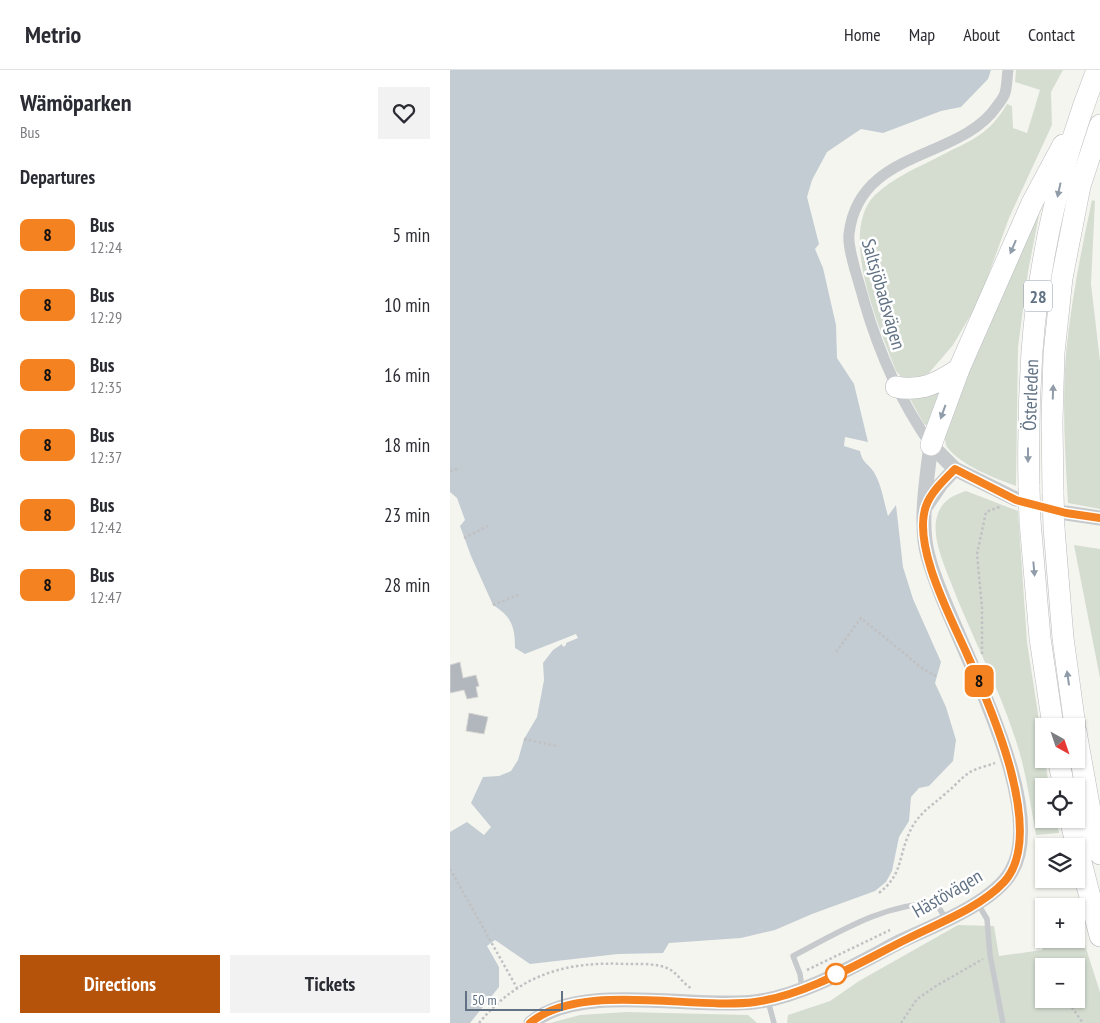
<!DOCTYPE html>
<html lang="en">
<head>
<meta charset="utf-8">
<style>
	:root { --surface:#fff; --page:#f2f2f3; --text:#2b2b33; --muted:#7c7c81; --line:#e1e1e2; --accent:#b45309 }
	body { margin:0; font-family:"PT Sans Narrow",sans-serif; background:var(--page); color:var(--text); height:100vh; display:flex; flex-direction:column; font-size:19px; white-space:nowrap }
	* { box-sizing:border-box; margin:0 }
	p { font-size:16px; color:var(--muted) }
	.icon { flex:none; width:28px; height:28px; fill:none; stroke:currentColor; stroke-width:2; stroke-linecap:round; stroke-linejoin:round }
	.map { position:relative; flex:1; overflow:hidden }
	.drawer { display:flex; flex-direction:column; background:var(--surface); width:450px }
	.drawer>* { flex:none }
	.badge { padding:0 10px; border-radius:8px; font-size:18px; line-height:32px }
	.needle { width:32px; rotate:140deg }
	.tools { position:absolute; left:585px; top:648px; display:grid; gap:10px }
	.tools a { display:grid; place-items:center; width:50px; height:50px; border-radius:0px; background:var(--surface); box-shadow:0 1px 4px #0004; font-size:25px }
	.scale { position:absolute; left:15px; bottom:12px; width:98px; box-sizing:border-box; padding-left:5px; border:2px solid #617284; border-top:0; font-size:14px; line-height:18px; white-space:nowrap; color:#617284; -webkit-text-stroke:4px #fff; paint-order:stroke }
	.map>.badge { position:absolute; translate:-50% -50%; box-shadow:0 0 0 2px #fff }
	h2 { padding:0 20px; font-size:19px; line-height:45px }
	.round { display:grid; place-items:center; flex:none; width:52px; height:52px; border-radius:0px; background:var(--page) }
	.summary { display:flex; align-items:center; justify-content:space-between; height:85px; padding:0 20px }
	h1 { font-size:24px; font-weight:700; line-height:38px }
	.cta { display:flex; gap:10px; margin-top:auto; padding:10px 20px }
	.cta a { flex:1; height:58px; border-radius:0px; background:var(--accent); color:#fff; font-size:20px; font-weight:700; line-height:58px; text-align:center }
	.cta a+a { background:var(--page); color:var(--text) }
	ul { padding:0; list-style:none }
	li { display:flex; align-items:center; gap:15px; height:70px; padding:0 20px }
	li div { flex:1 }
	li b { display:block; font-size:19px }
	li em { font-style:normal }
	li .badge { min-width:55px; font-weight:700; text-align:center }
	header { display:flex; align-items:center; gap:30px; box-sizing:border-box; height:70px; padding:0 25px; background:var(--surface); border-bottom:1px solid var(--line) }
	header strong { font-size:24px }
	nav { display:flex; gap:28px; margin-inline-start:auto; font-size:18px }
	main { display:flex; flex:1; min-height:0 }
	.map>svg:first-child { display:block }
	.green { fill:#d5ddd1; fill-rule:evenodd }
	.water { fill:#c3ccd2 }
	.building { fill:#b1b7bd; stroke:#d6d6d3 }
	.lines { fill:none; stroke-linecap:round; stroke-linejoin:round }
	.motorway-casing { stroke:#b8bbbe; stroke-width:22 }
	.path { stroke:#c0c1c3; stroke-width:2.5; stroke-dasharray:2.5 2.5; stroke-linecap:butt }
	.service { stroke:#c7cacd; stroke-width:5.5 }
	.minor { stroke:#c7cacd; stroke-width:11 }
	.tertiary { stroke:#c7cacd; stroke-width:15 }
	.motorway { stroke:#fff; stroke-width:21 }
	.motorway-bridge-casing { stroke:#b8bbbe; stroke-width:22; stroke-linecap:butt }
	.motorway-bridge { stroke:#fff; stroke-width:21 }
	.oneway { fill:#909ca9 }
	.line-casing { stroke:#fff; stroke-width:11 }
	.line { stroke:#f58220; stroke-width:8 }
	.stop-dot { fill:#fff; stroke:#f58220; stroke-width:2.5 }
	.labels { text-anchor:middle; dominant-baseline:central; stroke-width:5; stroke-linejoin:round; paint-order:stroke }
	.shield { fill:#fff; stroke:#909ca9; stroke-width:1 }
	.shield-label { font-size:18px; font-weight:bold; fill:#617284 }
	.street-label { font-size:19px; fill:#617284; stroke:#fff }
</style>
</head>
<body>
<header>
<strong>Metrio</strong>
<nav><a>Home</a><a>Map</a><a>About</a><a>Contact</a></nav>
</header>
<main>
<section class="drawer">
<div class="summary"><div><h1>Wämöparken</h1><p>Bus</p></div><a class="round"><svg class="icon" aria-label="heart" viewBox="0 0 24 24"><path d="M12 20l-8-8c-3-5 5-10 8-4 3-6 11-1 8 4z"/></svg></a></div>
<h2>Departures</h2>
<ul>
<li><span class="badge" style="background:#f58220;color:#111">8</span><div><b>Bus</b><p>12:24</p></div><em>5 min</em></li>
<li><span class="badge" style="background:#f58220;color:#111">8</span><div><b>Bus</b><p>12:29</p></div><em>10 min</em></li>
<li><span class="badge" style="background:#f58220;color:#111">8</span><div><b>Bus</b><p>12:35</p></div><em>16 min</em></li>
<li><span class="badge" style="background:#f58220;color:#111">8</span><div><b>Bus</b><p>12:37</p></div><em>18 min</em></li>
<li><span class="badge" style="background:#f58220;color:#111">8</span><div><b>Bus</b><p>12:42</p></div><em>23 min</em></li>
<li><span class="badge" style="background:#f58220;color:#111">8</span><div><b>Bus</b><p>12:47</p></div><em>28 min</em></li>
</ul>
<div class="cta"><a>Directions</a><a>Tickets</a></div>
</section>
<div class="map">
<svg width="650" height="953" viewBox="0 0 650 953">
	<rect width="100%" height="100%" fill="#f5f5f0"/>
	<!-- green -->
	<g class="green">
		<path d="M566 0H613L601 22 602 55 559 148 529 231 503 275 479 303 462 311 453 309 446 301C430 259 387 163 425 125 444 107 467 98 490 86 521 70 538 66 557 34L562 36 563 58 577 63 590 20 565 12Z"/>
		<path d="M642 130 645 131 641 214 650 291V439L618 433C615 384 612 334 616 284 621 232 631 181 642 130Z"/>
		<path d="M590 140 578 202 568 277 566 416C546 409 510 395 497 377 495 374 495 369 495 366L522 293Z"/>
		<path d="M495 317 478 356 474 354 458 325Z"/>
		<path d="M516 421 568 441 577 572 599 716H594V749H606L609 763 586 765C580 733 576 699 565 668 548 615 521 565 501 513 494 495 483 470 486 451 489 433 500 426 516 421Z"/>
		<path d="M624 475 650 479V608Z"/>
		<path d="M626 847 650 922V953H337L338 945 380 931 409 911 508 855 544 856 549 886 592 880 596 869H626ZM594 896H626V929H594Z"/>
		<path d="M176 942 298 945 307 953H100L130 945Z"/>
	</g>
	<!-- water -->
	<path class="water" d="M0 0H541L538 9 511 37 491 41 433 63 411 59 377 82 362 110 357 127 369 174 365 179 373 198 386 255 387 288 404 314 418 372 395 367 394 376 410 381C413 395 419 393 425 404 432 417 434 432 438 446L446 435 453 497 463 529 491 592 485 613 496 637 506 670 503 691 479 716 469 718 461 727 459 751 449 767 442 801 436 812 425 821 362 844 325 860 291 868 219 873 213 883 168 884 80 894 45 870 37 876 49 897V917L20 953H0V762L17 752 34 765 41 757 21 733 33 707 49 706 61 701 68 690 74 669 87 647 94 610 93 593 103 580 112 574 113 577 116 575V573L128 568 126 564 75 584 65 578C65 557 62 547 43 535L21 486 10 456 15 450 7 428 0 422Z"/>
	<!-- building -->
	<g class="building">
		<path d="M10 592 13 608 26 605 29 616 26 617 28 627 17 629 14 620 0 623V595Z"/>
		<path d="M19 643 38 647 34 664 16 661Z"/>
	</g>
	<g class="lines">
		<!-- motorway casing -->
		<g class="motorway-casing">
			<g id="motorway">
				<path d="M446 317C471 322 488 313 509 299"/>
				<path d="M481 375 509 299 582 133 613 75"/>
				<path d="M579 417C578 372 579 326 582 281 589 186 612 88 647 0"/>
				<path d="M603 423 602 351 604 283 612 208 630 116 650 55"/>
				<path d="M580 451 590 568 603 656"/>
				<path d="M604 458 613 568 625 656"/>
				<path d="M626 662 643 757 650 784"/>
				<path d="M608 689 614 716"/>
				<path d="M620 749 650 866"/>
			</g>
		</g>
		<!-- path -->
		<g class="path">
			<path d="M0 401 10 398"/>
			<path d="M14 468 38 456"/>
			<path d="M43 535 68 525"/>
			<path d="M386 582 411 548 473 599 486 606"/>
			<path d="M532 584V538L527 484 536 442 549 437 550 435"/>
			<path d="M74 669 107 676"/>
			<path d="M0 799 67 918"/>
			<path d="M429 823C452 805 448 790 458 766 467 743 480 738 496 723 504 717 511 708 520 702 527 698 537 696 545 693"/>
			<path d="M357 900 440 860"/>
			<path d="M616 929 633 953"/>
			<path d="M29 953C69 905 115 891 176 894 189 894 204 893 217 898 227 902 232 913 241 918"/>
			<path d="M451 953 467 929 486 916 533 889"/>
		</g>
		<!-- service -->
		<g class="service">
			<path d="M528 834 537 849 540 885 553 953"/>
			<path d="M352 919 350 904 343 886C389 862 433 834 486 833L496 849"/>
			<path d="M318 931 324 953"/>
		</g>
		<!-- minor -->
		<path class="minor" d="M481 375C450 331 429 283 414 231 410 214 397 180 399 164 409 78 510 91 547 36 550 32 554 27 555 23 557 16 557 7 558 0"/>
		<!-- tertiary -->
		<g class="tertiary">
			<path d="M481 375 505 399 566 429"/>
			<path d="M476 436 491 414 505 399"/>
			<path d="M616 443 650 448"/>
			<path d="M81 953C130 912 241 939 304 932 354 926 407 894 451 871 483 856 543 833 561 802 603 732 497 560 478 486 469 455 477 407 481 375"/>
		</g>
		<!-- motorway -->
		<use href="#motorway" class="motorway"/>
		<!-- motorway-bridge casing -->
		<g class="motorway-bridge-casing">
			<g id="motorway-bridge">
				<path d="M579 417 580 451"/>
				<path d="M603 423 604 458"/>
			</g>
		</g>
		<!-- motorway-bridge -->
		<use href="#motorway-bridge" class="motorway-bridge"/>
	</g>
	<!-- one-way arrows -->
	<defs><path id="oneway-solid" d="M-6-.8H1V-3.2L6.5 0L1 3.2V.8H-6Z" transform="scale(1.25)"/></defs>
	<g class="oneway">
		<use href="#oneway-solid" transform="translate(609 120) rotate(102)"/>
		<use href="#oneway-solid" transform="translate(563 177) rotate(113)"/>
		<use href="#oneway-solid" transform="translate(603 322) rotate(-88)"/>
		<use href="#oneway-solid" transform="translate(493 342) rotate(110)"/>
		<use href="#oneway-solid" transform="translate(578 385) rotate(90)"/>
		<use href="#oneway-solid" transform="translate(584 499) rotate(85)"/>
		<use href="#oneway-solid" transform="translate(618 608) rotate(-98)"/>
	</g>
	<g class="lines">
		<!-- line casing -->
		<g class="line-casing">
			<path id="line" d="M80 953C130 911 242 940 305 932 358 925 412 891 459 868 489 853 531 837 554 812 598 764 539 633 516 582 500 546 462 475 476 436 481 422 495 409 505 399L566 430 616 443 650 448"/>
		</g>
		<!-- line -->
		<use href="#line" class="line"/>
	</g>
	<!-- markers -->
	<circle class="stop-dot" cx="386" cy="904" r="10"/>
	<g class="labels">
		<!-- shield labels -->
		<rect class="shield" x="574" y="210.5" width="28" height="31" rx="4"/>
		<g class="shield-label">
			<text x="588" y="226">28</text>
		</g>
		<!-- street labels -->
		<g class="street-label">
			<text transform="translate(434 224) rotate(74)">Saltsjöbadsvägen</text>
			<text transform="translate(580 325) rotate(-88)">Österleden</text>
			<text transform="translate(497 823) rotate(-30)">Hästövägen</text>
		</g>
	</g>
</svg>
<div class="tools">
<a><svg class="needle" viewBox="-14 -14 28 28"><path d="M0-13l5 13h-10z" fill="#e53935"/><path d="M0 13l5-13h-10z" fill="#7c7c81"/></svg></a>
<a><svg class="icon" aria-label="locate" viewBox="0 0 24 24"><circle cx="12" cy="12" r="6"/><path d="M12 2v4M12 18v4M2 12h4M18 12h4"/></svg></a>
<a><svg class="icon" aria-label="layers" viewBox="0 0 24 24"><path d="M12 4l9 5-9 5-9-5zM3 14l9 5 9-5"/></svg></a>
<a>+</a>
<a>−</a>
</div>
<div class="scale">50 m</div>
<b class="badge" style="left:529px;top:611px;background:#f58220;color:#111">8</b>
</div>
</main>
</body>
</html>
